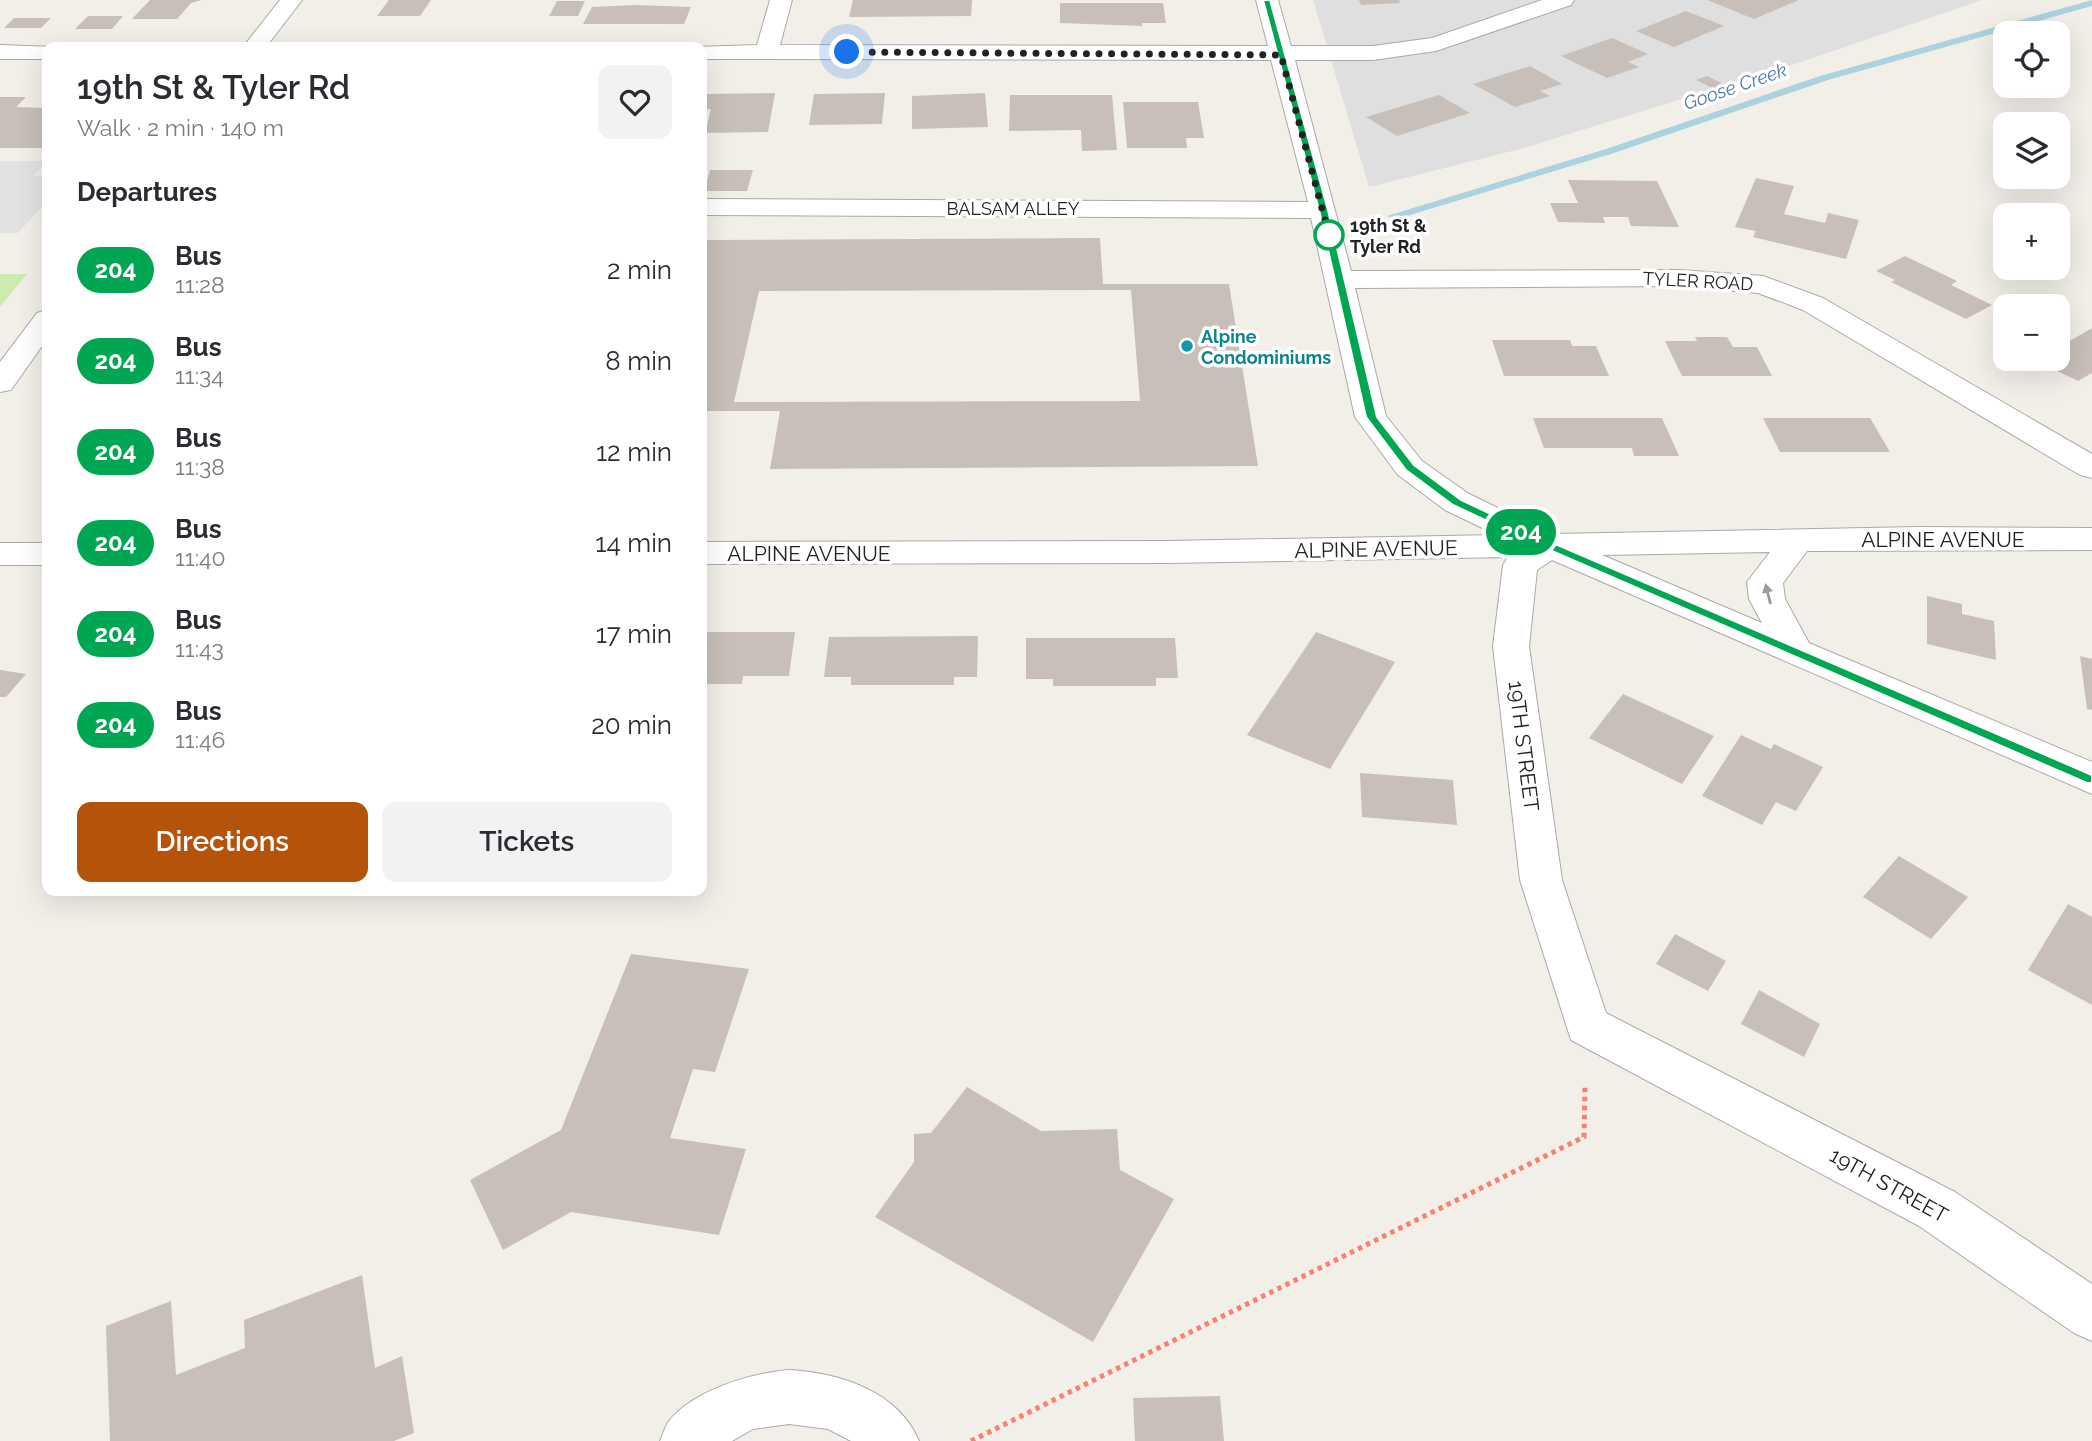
<!DOCTYPE html>
<html lang="en">
<head>
<meta charset="utf-8">
<style>
	:root { --surface:#fff; --page:#f2f2f3; --text:#2b2b33; --muted:#7c7c81; --accent:#b45309 }
	body { margin:0; font-family:Raleway,sans-serif; background:var(--page); color:var(--text); height:100vh; display:flex; flex-direction:column; font-size:26px; white-space:nowrap }
	* { box-sizing:border-box; margin:0 }
	p { font-size:23px; color:var(--muted) }
	.icon { flex:none; width:38px; height:38px; fill:none; stroke:currentColor; stroke-width:2; stroke-linecap:round; stroke-linejoin:round }
	.map { position:relative; flex:1; overflow:hidden }
	.drawer { position:absolute; left:42px; top:42px; width:665px; height:854px; display:flex; flex-direction:column; background:var(--surface); border-radius:14px; box-shadow:0 7px 28px #0002 }
	.drawer>* { flex:none }
	.badge { padding:0 14px; border-radius:23px; font-size:24px; line-height:46px }
	.buttons { position:absolute; left:1993px; top:21px; display:grid; gap:14px }
	.buttons a { display:grid; place-items:center; width:77px; height:77px; border-radius:14px; background:var(--surface); box-shadow:0 7px 28px #0002; font-size:35px }
	.you { position:absolute; width:35px; height:35px; margin:-18px; border:5px solid #fff; border-radius:50%; background:#1a73e8; box-shadow:0 0 0 10px #1a73e833 }
	.map>.badge { position:absolute; translate:-50% -50%; box-shadow:0 0 0 4px #fff }
	h2 { padding:0 35px; font-size:26px; line-height:63px }
	.round { display:grid; place-items:center; flex:none; width:74px; height:74px; border-radius:14px; background:var(--page) }
	.summary { display:flex; align-items:center; justify-content:space-between; height:119px; padding:0 35px }
	h1 { font-size:33px; font-weight:600; line-height:52px }
	.cta { display:flex; gap:14px; margin-top:auto; padding:14px 35px }
	.cta a { flex:1; height:80px; border-radius:14px; background:var(--accent); color:#fff; font-size:28px; font-weight:600; line-height:80px; text-align:center }
	.cta a+a { background:var(--page); color:var(--text) }
	ul { padding:0; list-style:none }
	li { display:flex; align-items:center; gap:21px; height:91px; padding:0 35px }
	li div { flex:1 }
	li b { display:block; font-size:26px }
	li em { font-style:normal }
	li .badge { min-width:77px; font-weight:700; text-align:center }
	.map>svg:first-child { display:block }
	.residential { fill:#e0dfdf }
	.grass { fill:#cdebb0 }
	.parking { fill:#e2e2e2 }
	.lines { fill:none; stroke-linecap:round; stroke-linejoin:round }
	.stream { fill:#aad3df; fill-rule:evenodd }
	.building { fill:#c7bfb8; fill-rule:evenodd }
	.minor-casing { stroke:#a9a9a9; stroke-width:2 }
	.path { stroke:#fa8072; stroke-width:5; stroke-dasharray:4.5 4.5; stroke-linecap:butt }
	.minor { fill:#fff; fill-rule:evenodd }
	.oneway { fill:#9c9c9c }
	.line { fill:#00a651; stroke:#fff; stroke-width:2 }
	.walk { stroke:#222; stroke-width:7; stroke-dasharray:0 12.6 }
	.stop-dot { fill:#fff; stroke:#00a651; stroke-width:3.5 }
	.culture-dot { fill:#0f9aa8; stroke:#fff; stroke-width:2.5 }
	.labels { text-anchor:middle; dominant-baseline:central; stroke-width:7; stroke-linejoin:round; paint-order:stroke }
	.far-street-label { font-size:18px; fill:#222; stroke:#fff }
	.far-stop-label { font-size:18px; font-weight:bold; fill:#222; stroke:#fff; text-anchor:start }
	.far-culture-label { font-size:18px; font-weight:bold; fill:#0d838f; stroke:#fff; text-anchor:start }
	.far-water-label { font-size:19px; font-style:italic; fill:#4a7aab; stroke:#fff }
	.street-label { font-size:21px; fill:#222; stroke:#fff }
</style>
</head>
<body>
<div class="map">
<svg width="2092" height="1441" viewBox="0 0 2092 1441">
	<rect width="100%" height="100%" fill="#f2efe9"/>
	<!-- residential -->
	<path class="residential" d="M1313 0H1982L1801 62 1524 148 1369 187Z"/>
	<!-- grass -->
	<path class="grass" d="M0 274H27L0 307Z"/>
	<!-- parking -->
	<path class="parking" d="M0 161H47L33 176 47 177V201L18 233H0Z"/>
	<g class="lines">
		<!-- stream -->
		<path class="stream" d="M2092 0V6L1828 80 1614 153 1397 219 1387 216 1606 149 1820 76Z"/>
	</g>
	<!-- building -->
	<g class="building">
		<path d="M150 0H202L191 3 177 19H132Z"/>
		<path d="M389 0H431L420 16H377Z"/>
		<path d="M853 0H972L971 16 849 17Z"/>
		<path d="M1359 0H1399L1400 3 1361 5Z"/>
		<path d="M1707 0H1799L1754 19Z"/>
		<path d="M557 1H585L578 16H549Z"/>
		<path d="M1060 3H1163L1166 23H1142V26L1060 23Z"/>
		<path d="M637 5 691 7 684 24H583L592 7Z"/>
		<path d="M1686 11 1724 26 1674 47 1636 31Z"/>
		<path d="M88 16H123L112 29H75Z"/>
		<path d="M14 18H51L41 28H4Z"/>
		<path d="M1612 38 1648 54 1628 62 1639 67 1607 78 1561 56Z"/>
		<path d="M1530 66 1562 84 1540 91 1550 96 1515 107 1473 84Z"/>
		<path d="M1707 76 1725 85 1714 89 1696 80Z"/>
		<path d="M775 93 768 132 705 133 711 109H702V94Z"/>
		<path d="M885 93 882 124 809 125 814 94Z"/>
		<path d="M985 93 988 127 912 129V96Z"/>
		<path d="M1010 95H1112L1117 150 1082 151 1081 130 1009 131Z"/>
		<path d="M1439 95 1470 113 1397 136 1366 117Z"/>
		<path d="M0 97H26L16 107 47 108V148H0Z"/>
		<path d="M1123 102H1198L1204 138H1186L1187 148H1127Z"/>
		<path d="M710 170H753L747 191H704Z"/>
		<path d="M1756 178 1794 186 1784 214 1825 223 1828 213 1859 220 1846 259 1753 237 1756 231 1735 227Z"/>
		<path d="M1568 180 1657 181 1679 227 1631 226 1628 217H1603L1605 223 1558 222 1550 203H1578Z"/>
		<path d="M1100 238 1103 284H1229L1258 466 770 469 780 411H702V240ZM1131 290 1140 401 734 402 759 291Z"/>
		<path d="M1905 256 1957 281 1951 285 1992 305 1966 319 1891 282 1895 280 1876 271Z"/>
		<path d="M2092 328V373L2078 381 2036 361 2058 359V337L2068 342Z"/>
		<path d="M1695 337H1727L1733 347H1757L1772 376H1682L1665 341H1697Z"/>
		<path d="M1492 340H1570L1572 346H1596L1609 376H1504Z"/>
		<path d="M1533 418H1662L1679 456H1634L1632 448H1544Z"/>
		<path d="M1763 418H1870L1890 452H1780Z"/>
		<path d="M1927 596 1962 604V614L1994 621 1996 660 1927 644Z"/>
		<path d="M702 632H795L789 676H743L742 684H702Z"/>
		<path d="M1316 632 1395 662 1330 769 1247 735Z"/>
		<path d="M978 636 977 677H954V685H851V677H824L829 637Z"/>
		<path d="M1026 638H1175L1178 678H1156V686H1053V679H1026Z"/>
		<path d="M2080 656 2092 659V710L2087 709Z"/>
		<path d="M0 670 26 674 6 697H0Z"/>
		<path d="M1623 694 1714 736 1682 784 1589 738Z"/>
		<path d="M1741 735 1771 749 1774 744 1823 767 1796 811 1776 802 1762 825 1702 796Z"/>
		<path d="M1360 773 1453 780 1457 825 1362 817Z"/>
		<path d="M1899 856 1968 897 1931 939 1863 897Z"/>
		<path d="M2068 904 2092 917V1005L2028 970Z"/>
		<path d="M1675 934 1726 961 1708 991 1656 964Z"/>
		<path d="M631 954 749 969 715 1072 693 1069 670 1138 746 1149 719 1235 571 1212 503 1250 470 1180 561 1130Z"/>
		<path d="M1759 990 1820 1024 1804 1057 1741 1024Z"/>
		<path d="M967 1087 1041 1131 1117 1129 1120 1170 1174 1199 1093 1342 875 1217 914 1162V1134L931 1133Z"/>
		<path d="M362 1275 375 1368 402 1356 414 1433 394 1441H110L106 1326 171 1301 176 1375 245 1348 244 1320Z"/>
		<path d="M1220 1396 1224 1441H1135L1133 1398Z"/>
	</g>
	<g class="lines">
		<!-- minor casing -->
		<g class="minor-casing">
			<g id="minor">
				<path d="M280 0H302L266 47H243Z"/>
				<path d="M770 0H792L780 45 1268 46 1256 0H1278L1291 46H1373L1432 38 1542 0H1574L1571 5 1436 51 1373 60H1295L1351 271 1680 270 1763 276 1823 298 2092 454V478L2080 475 1803 310 1758 293 1680 286 1355 288 1386 416 1422 461 1469 494 1552 534 1918 527 2092 528V550L1807 551 1783 583 1785 599 1809 643 2092 762V794L1552 560 1537 570 1529 646 1562 880 1606 1013 1955 1192 2092 1284V1341L2074 1333 1919 1226 1571 1040 1520 880 1493 646 1503 565 1508 557 1167 563 702 564V542L1167 541 1497 535 1445 510 1398 475 1355 417 1311 218 702 215V199L1308 202 1271 60 702 59V47H694L757 45ZM1770 552 1747 582 1749 599 1762 623 1602 555Z"/>
				<path d="M0 45 55 47H47V59H0Z"/>
				<path d="M47 310V339L11 390 0 392V362L37 313Z"/>
				<rect x="0" y="543" width="47" height="22"/>
				<path d="M789 1370C840 1373 898 1391 919 1441H851L828 1429 789 1424 753 1429 732 1441H660C663 1435 665 1426 669 1421 694 1390 752 1373 789 1370Z"/>
			</g>
		</g>
		<!-- path -->
		<path class="path" d="M971 1441 1584 1137 1585 1086"/>
		<!-- minor -->
		<use href="#minor" class="minor"/>
	</g>
	<!-- one-way arrows -->
	<defs><path id="oneway-solid" d="M-6-.8H1V-3.2L6.5 0L1 3.2V.8H-6Z" transform="scale(1.75)"/></defs>
	<use class="oneway" href="#oneway-solid" transform="translate(1768 594) rotate(-104)"/>
	<!-- line -->
	<path class="line" d="M1263 0H1270L1328 210 1377 417 1414 465 1461 500 1553 543 2092 775V783H2087L1545 548 1453 505 1406 470 1366 417 1319 210Z"/>
	<g class="lines">
		<!-- walk -->
		<path class="walk" d="M847 52 1281 55 1329 235"/>
	</g>
	<!-- markers -->
	<circle class="stop-dot" cx="1329" cy="235" r="14"/>
	<circle class="culture-dot" cx="1187" cy="346" r="7"/>
	<g class="labels">
		<!-- far-street labels -->
		<g class="far-street-label">
			<text x="1013" y="208">BALSAM ALLEY</text>
			<text transform="translate(1698 281) rotate(3)">TYLER ROAD</text>
		</g>
		<!-- far-stop labels -->
		<g class="far-stop-label">
			<text x="1350" y="225">19th St &amp;<tspan x="1350" dy="21">Tyler Rd</tspan></text>
		</g>
		<!-- far-culture labels -->
		<g class="far-culture-label">
			<text x="1201" y="336">Alpine<tspan x="1201" dy="21">Condominiums</tspan></text>
		</g>
		<!-- far-water labels -->
		<g class="far-water-label">
			<text transform="translate(1735 86) rotate(-19)">Goose Creek</text>
		</g>
		<!-- street labels -->
		<g class="street-label">
			<text x="1943" y="539">ALPINE AVENUE</text>
			<text transform="translate(1376 549) rotate(-1)">ALPINE AVENUE</text>
			<text x="809" y="553">ALPINE AVENUE</text>
			<text transform="translate(1524 746) rotate(83)">19TH STREET</text>
			<text transform="translate(1889 1185) rotate(29)">19TH STREET</text>
		</g>
	</g>
</svg>
<div class="buttons">
<a><svg class="icon" aria-label="locate" viewBox="0 0 24 24"><circle cx="12" cy="12" r="6"/><path d="M12 2v4M12 18v4M2 12h4M18 12h4"/></svg></a>
<a><svg class="icon" aria-label="layers" viewBox="0 0 24 24"><path d="M12 4l9 5-9 5-9-5zM3 14l9 5 9-5"/></svg></a>
<a>+</a>
<a>−</a>
</div>
<div class="you" style="left:847px;top:52px"></div>
<b class="badge" style="left:1521px;top:532px;background:#00a651;color:#fff">204</b>
<section class="drawer">
<div class="summary"><div><h1>19th St &amp; Tyler Rd</h1><p>Walk · 2 min · 140 m</p></div><a class="round"><svg class="icon" aria-label="heart" viewBox="0 0 24 24"><path d="M12 20l-8-8c-3-5 5-10 8-4 3-6 11-1 8 4z"/></svg></a></div>
<h2>Departures</h2>
<ul>
<li><span class="badge" style="background:#00a651;color:#fff">204</span><div><b>Bus</b><p>11:28</p></div><em>2 min</em></li>
<li><span class="badge" style="background:#00a651;color:#fff">204</span><div><b>Bus</b><p>11:34</p></div><em>8 min</em></li>
<li><span class="badge" style="background:#00a651;color:#fff">204</span><div><b>Bus</b><p>11:38</p></div><em>12 min</em></li>
<li><span class="badge" style="background:#00a651;color:#fff">204</span><div><b>Bus</b><p>11:40</p></div><em>14 min</em></li>
<li><span class="badge" style="background:#00a651;color:#fff">204</span><div><b>Bus</b><p>11:43</p></div><em>17 min</em></li>
<li><span class="badge" style="background:#00a651;color:#fff">204</span><div><b>Bus</b><p>11:46</p></div><em>20 min</em></li>
</ul>
<div class="cta"><a>Directions</a><a>Tickets</a></div>
</section>
</div>
</body>
</html>
